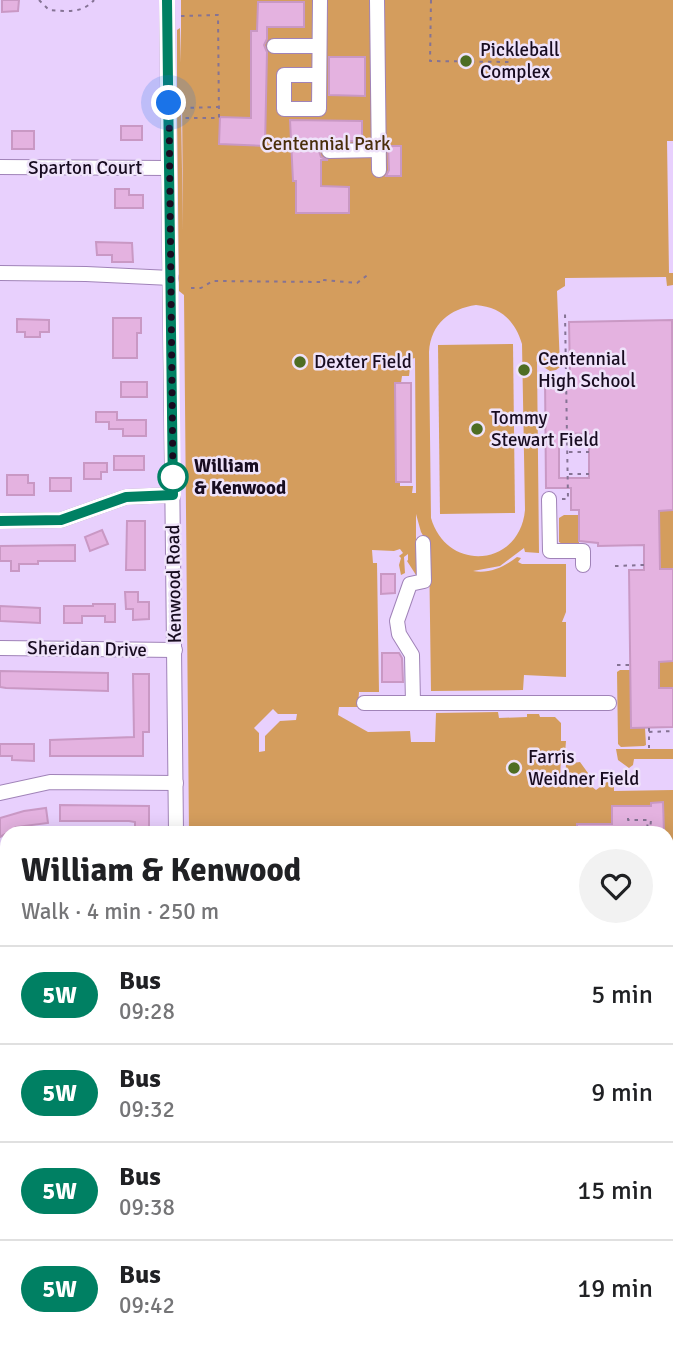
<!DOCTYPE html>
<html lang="en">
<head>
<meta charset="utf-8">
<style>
	:root { --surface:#fff; --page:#f2f2f2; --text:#202124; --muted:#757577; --line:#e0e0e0 }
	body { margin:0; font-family:Signika,sans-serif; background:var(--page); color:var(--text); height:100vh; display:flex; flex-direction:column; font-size:26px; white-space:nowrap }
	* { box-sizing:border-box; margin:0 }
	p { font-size:23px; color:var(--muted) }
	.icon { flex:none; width:38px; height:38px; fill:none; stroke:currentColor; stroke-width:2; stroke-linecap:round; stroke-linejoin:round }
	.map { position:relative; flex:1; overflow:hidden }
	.sheet { position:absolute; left:0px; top:826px; width:674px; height:527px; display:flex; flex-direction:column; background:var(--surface); border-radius:21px 21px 0 0; box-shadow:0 4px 18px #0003 }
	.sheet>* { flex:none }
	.badge { padding:0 14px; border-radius:23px; font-size:24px; line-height:46px }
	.you { position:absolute; width:35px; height:35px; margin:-18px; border:5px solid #fff; border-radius:50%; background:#1a73e8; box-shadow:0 0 0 10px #1a73e833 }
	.map>.badge { position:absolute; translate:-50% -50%; box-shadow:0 0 0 4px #fff }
	.round { display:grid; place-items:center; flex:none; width:74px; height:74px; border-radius:37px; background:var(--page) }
	.headline { display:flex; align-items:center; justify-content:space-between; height:119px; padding:0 21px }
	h1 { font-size:33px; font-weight:700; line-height:52px }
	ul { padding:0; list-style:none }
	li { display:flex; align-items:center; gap:21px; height:98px; padding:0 21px; border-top:2px solid var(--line) }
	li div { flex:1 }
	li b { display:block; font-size:26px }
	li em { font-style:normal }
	li .badge { min-width:77px; font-weight:700; text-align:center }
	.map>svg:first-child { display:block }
	.green { fill:#d49d5d; fill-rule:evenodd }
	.building { fill:#e4b2e0; stroke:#c998c4; stroke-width:2; fill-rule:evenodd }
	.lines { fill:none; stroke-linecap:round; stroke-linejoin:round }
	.minor-casing { stroke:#a083b8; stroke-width:16 }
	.path { stroke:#857394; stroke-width:2; stroke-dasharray:3.5 5; stroke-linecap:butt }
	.minor { stroke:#fff; stroke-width:14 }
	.line-casing { stroke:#fff; stroke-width:16 }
	.line { stroke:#008063; stroke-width:10 }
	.walk { stroke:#180c20; stroke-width:7; stroke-dasharray:0 12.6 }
	.poi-dot { fill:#4e6d23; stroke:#efe3fa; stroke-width:2.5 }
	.stop-dot { fill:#fff; stroke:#008063; stroke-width:3.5 }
	.labels { text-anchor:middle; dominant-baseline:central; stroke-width:5; stroke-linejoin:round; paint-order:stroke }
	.poi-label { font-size:19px; fill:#180c20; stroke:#efe3fa; text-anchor:start }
	.park-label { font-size:19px; fill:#492e0b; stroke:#efe3fa }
	.street-label { font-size:19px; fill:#180c20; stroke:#efe3fa }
	.stop-label { font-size:19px; font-weight:bold; fill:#180c20; stroke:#efe3fa; text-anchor:start }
</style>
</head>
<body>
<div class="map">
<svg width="673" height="1352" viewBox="0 0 673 1352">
	<rect width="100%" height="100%" fill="#e8d0fd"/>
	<!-- green -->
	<g class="green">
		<path d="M181 0H673V141H667L669 273H673V285L667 286 666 277 565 278V286L557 291 560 367 556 370 550 371 542 366V360L537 361 539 553 525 552 524 548 500 566 473 571C489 574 504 567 517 557L521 558 518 562 522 564H566V612L562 622H566V677L524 675 523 690 431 691 429 546 421 532 416 514V575L407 561 408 560V554L404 557 405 573 401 575 399 565 401 558 399 556 403 553 400 549 394 551 372 550 373 563H377L379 692H359L358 707H339L338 715 368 732 410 731 411 742H435L436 713 498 712 499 718 527 717V714H539L540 717H555L561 723V741H566L565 753 561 754 560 785H565L566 764 580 762 593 780 591 786 596 790 607 782 614 785V791L673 790V841H667V833H664L662 802 651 803V818L642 824H612L611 833 607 824H577V833H189L184 295 179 291 177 112 181 108 183 231 182 96 177 92V30L180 28 181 63ZM476 305C500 307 515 320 522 344L525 510C520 567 447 573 431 518L429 352C431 323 450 309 476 305ZM415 358 416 493H412L413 486H400V482H396L395 384 401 383 402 376H409L411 359ZM273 709 278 714H297L296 720 280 721 265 736V751L259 752V733L254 728Z"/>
		<path d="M513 344 515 513 440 514 438 345Z"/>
		<path d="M673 510V569H660L659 511Z"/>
		<path d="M564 515H579V545H564L559 542V518Z"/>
		<path d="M673 661V688H659V662Z"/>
		<path d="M620 670H630L631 727 645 728 646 745 644 746 621 747 618 744 617 672Z"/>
		<path d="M616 749H673V759H634L633 765 629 768 618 760Z"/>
		<path d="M673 1161V1352H195V1346H667V1164Z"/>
	</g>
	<!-- building -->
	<g class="building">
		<path d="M2 0H19L18 11 2 12Z"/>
		<path d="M258 2H304V27H267V39L264 45 267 52 265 146 219 144 220 117 251 118V31H257Z"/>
		<path d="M329 57H365V96L329 95Z"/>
		<path d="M290 120 362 121V141H328L323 143 319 151 321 157 328 160H321V186L349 187V213H296V181H293Z"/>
		<rect x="121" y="126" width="21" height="14"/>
		<rect x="12" y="131" width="22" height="18"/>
		<path d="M388 146H401V176H386L389 170Z"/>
		<path d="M115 189H129V195H143V208H115Z"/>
		<path d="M96 242 132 243 133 262H112V255H97Z"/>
		<path d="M113 318H141V333H137V358H113Z"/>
		<path d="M17 319 49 320V332H40V337H25V332H17Z"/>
		<path d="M672 320 673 510 659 511 660 569H673V661L659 662V688H673V727L631 728 629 570H644V545L598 546V543L579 541V510H571V488H546L545 377H570L569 322ZM559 433 589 434V478H559Z"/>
		<rect x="121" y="382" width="26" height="15"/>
		<path d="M395 383H411V482H396Z"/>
		<path d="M96 412H117V420H146V436H123V429H109V422H96Z"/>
		<rect x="114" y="456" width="30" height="14"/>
		<path d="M84 463H107V472H101V479H84Z"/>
		<path d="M7 475H28V483H34V495H7Z"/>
		<rect x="50" y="478" width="21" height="13"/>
		<path d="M127 521H145V570H126Z"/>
		<path d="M102 530 108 544 90 551 85 537Z"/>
		<path d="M75 545V561H38V564H19V571H11V561H0V546Z"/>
		<path d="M381 574H395V593L381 594Z"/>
		<path d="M125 592H138V602H149V619L133 620V609H126Z"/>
		<path d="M93 604H115V622H105V616H82V623H64V606H93Z"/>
		<path d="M0 606 40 608V623L0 621Z"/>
		<path d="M382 653H399L402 658 403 682H382Z"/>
		<path d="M0 671 108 673V691L6 688 0 687Z"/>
		<path d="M133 674H149V732H143V756H50V740L134 737Z"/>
		<path d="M0 744H34V761L12 760V756H0Z"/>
		<path d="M663 802 664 833H577V824H612V806H651V803Z"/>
		<path d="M60 805 149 806V833H135V822L129 821H60Z"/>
		<path d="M46 808 48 823 16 827 18 832 7 833 0 837V818L24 811Z"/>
	</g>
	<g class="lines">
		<!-- minor casing -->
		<g class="minor-casing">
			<g id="minor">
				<path d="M167 0 176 833"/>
				<path d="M377 0 379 170"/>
				<path d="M274 46H319"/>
				<path d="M319 75H284V109H319L320 0"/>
				<path d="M329 151 379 150"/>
				<path d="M0 167 169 168"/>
				<path d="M0 273 86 274 171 278"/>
				<path d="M549 499 550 551H583V565"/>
				<path d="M0 521 61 520 126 497 173 495"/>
				<path d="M0 648 175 650"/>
				<path d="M364 703H609"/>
				<path d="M413 703 412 655 399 634 397 621 410 584 424 581 423 543"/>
				<path d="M0 793 50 782 176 783"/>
				<path d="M667 849H673"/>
				<path d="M0 941 7 937"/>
				<path d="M0 1138H7"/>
				<path d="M667 1152 673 1149"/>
				<path d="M0 1276 7 1278"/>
				<path d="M88 1346 98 1352"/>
				<path d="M182 1346V1352"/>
				<path d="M559 1346 568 1352"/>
			</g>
		</g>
		<!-- path -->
		<g class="path">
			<path d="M39 0 49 10C66 11 82 14 94 0"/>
			<path d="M431 0 430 61 509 62"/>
			<path d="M181 16 218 15 219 118H182"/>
			<path d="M182 108 218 107"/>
			<path d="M191 288H201L213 281 324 282V280L357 283 369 274"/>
			<path d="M569 452H589"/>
			<path d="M569 474H589"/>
			<path d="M562 499H568L565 313"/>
			<path d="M615 566 644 565"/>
			<path d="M617 665H630"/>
			<path d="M649 728V748"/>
			<path d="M649 732 673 731"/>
			<path d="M628 818V820H647L648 833"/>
			<path d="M650 833 651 819"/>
			<path d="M667 1059H673"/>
			<path d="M624 1346 634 1352 638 1346"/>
			<path d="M413 1352H422"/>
		</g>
		<!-- minor -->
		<use href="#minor" class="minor"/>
	</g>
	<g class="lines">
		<!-- line casing -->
		<g class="line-casing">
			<path id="line" d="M0 521 61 520 126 497 173 495 167 0"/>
		</g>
		<!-- line -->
		<use href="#line" class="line"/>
		<!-- walk -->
		<path class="walk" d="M169 103 173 483V477"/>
	</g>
	<!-- markers -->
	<g class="poi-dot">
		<circle cx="466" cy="61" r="7"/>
		<circle cx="300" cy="362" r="7"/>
		<circle cx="524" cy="370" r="7"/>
		<circle cx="477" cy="429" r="7"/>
		<circle cx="514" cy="768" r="7"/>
	</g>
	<circle class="stop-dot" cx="173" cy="477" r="14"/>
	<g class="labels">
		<!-- poi labels -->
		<g class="poi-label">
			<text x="480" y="50">Pickleball<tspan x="480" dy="22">Complex</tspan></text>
			<text x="538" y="359">Centennial<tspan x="538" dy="22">High School</tspan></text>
			<text x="314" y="362">Dexter Field</text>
			<text x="491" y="418">Tommy<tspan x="491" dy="22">Stewart Field</tspan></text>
			<text x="528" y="757">Farris<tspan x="528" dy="22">Weidner Field</tspan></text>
		</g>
		<!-- park labels -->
		<g class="park-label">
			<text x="326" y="144">Centennial Park</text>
		</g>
		<!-- street labels -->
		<g class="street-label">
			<text x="85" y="168">Sparton Court</text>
			<text transform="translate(174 584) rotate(-91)">Kenwood Road</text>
			<text transform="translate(87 649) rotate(1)">Sheridan Drive</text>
		</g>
		<!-- stop labels -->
		<g class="stop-label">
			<text x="194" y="466">William<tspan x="194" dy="22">&amp; Kenwood</tspan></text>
		</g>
	</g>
</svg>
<div class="you" style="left:169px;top:103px"></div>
<section class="sheet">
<div class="headline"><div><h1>William &amp; Kenwood</h1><p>Walk · 4 min · 250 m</p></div><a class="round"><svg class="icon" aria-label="heart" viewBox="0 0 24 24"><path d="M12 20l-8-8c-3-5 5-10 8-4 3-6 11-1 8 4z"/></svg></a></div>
<ul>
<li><span class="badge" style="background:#008063;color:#fff">5W</span><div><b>Bus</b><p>09:28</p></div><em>5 min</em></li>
<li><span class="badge" style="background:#008063;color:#fff">5W</span><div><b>Bus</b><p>09:32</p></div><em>9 min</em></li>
<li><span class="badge" style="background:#008063;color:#fff">5W</span><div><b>Bus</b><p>09:38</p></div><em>15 min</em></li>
<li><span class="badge" style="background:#008063;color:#fff">5W</span><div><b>Bus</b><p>09:42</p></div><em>19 min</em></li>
</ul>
</section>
</div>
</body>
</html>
